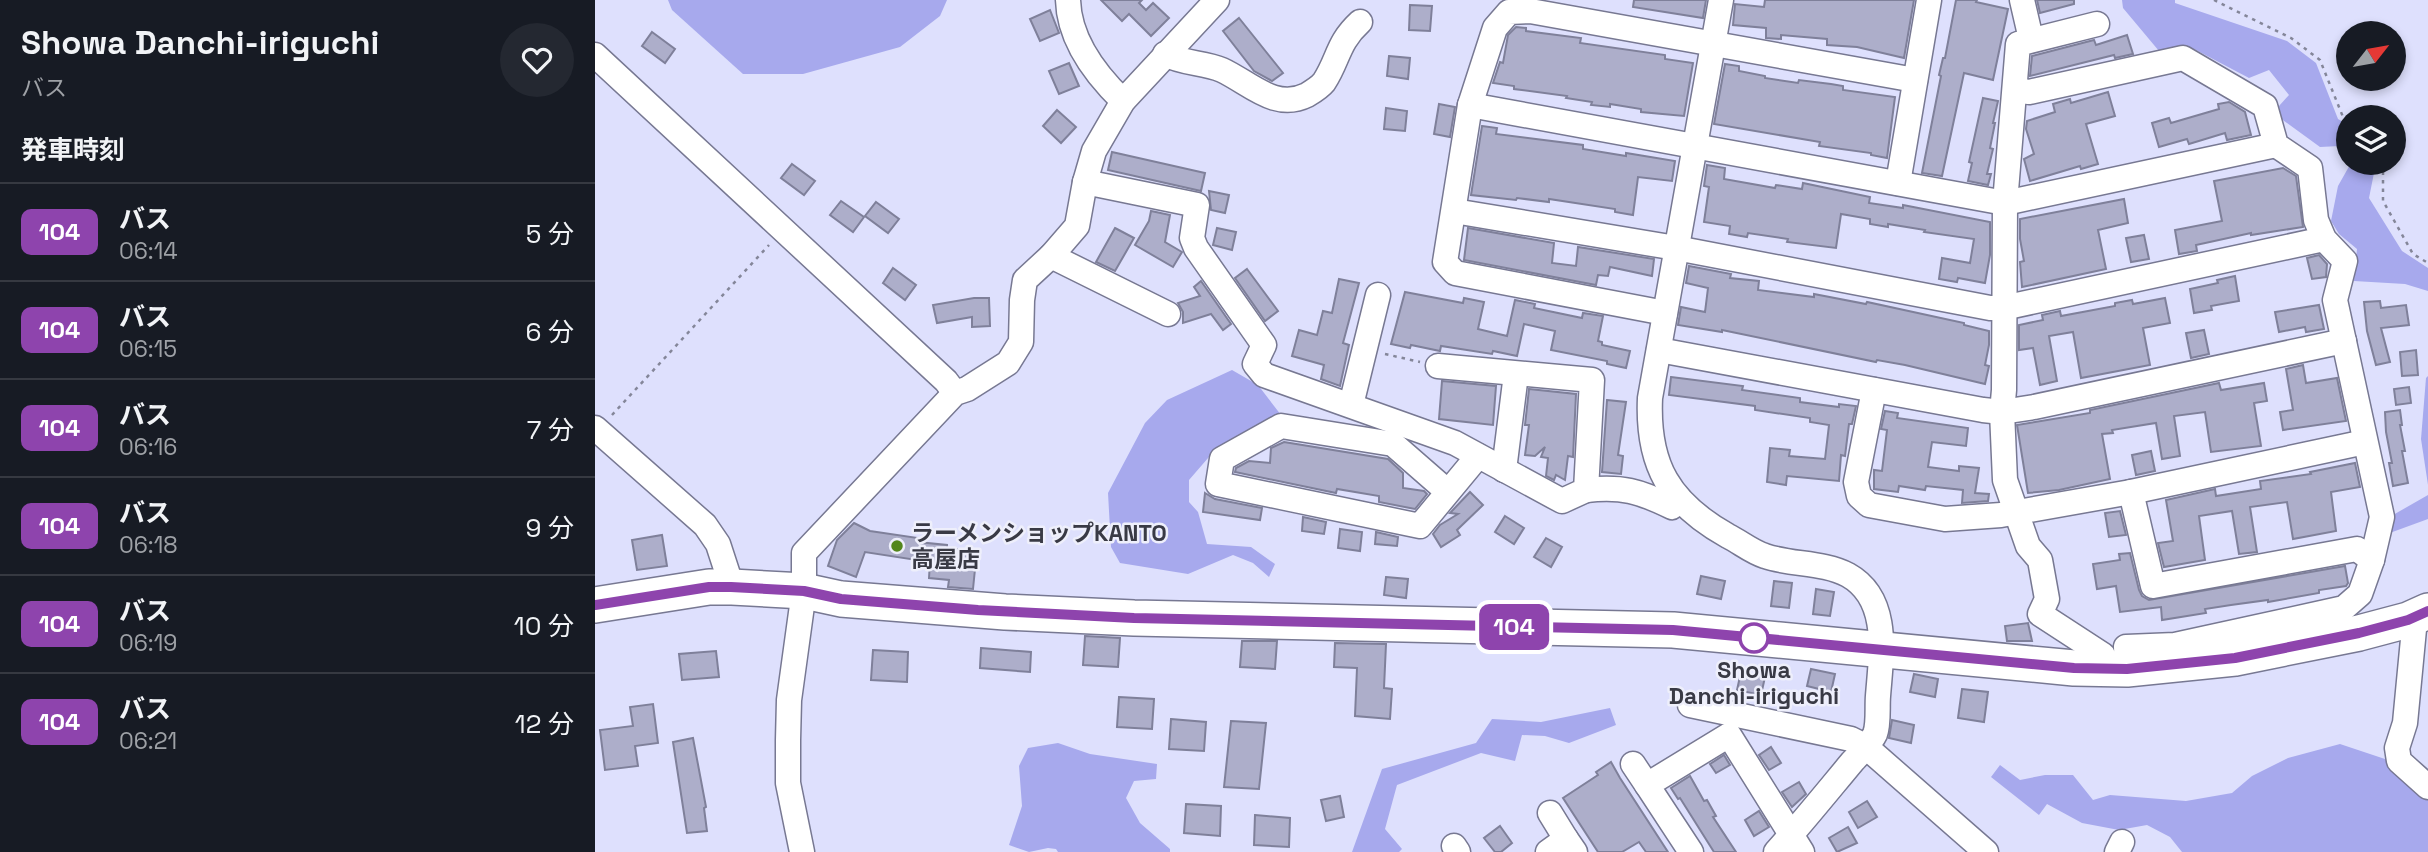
<!DOCTYPE html>
<html lang="ja">
<head>
<meta charset="utf-8">
<style>
	:root { --surface:#171b24; --page:#242831; --text:#f1f3f6; --muted:#9ea1a6; --line:#363941 }
	body { margin:0; font-family:"Space Grotesk","Noto Sans JP",sans-serif; background:var(--page); color:var(--text); height:100vh; display:flex; flex-direction:column; font-size:26px; white-space:nowrap }
	* { box-sizing:border-box; margin:0 }
	p { font-size:23px; color:var(--muted) }
	.icon { flex:none; width:38px; height:38px; fill:none; stroke:currentColor; stroke-width:2; stroke-linecap:round; stroke-linejoin:round }
	.map { position:relative; flex:1; overflow:hidden }
	.details { display:flex; flex-direction:column; background:var(--surface); width:595px }
	.details>* { flex:none }
	.badge { padding:0 14px; border-radius:10px; font-size:24px; line-height:46px }
	.needle { width:46px; rotate:59deg }
	.controls { position:absolute; left:1741px; top:21px; display:grid; gap:14px }
	.controls a { display:grid; place-items:center; width:70px; height:70px; border-radius:50%; background:var(--surface); box-shadow:0 4px 10px #0003; font-size:35px }
	.map>.badge { position:absolute; translate:-50% -50%; box-shadow:0 0 0 4px #fff }
	h2 { padding:0 21px; font-size:26px; line-height:63px }
	.round { display:grid; place-items:center; flex:none; width:74px; height:74px; border-radius:37px; background:var(--page) }
	.headline { display:flex; align-items:center; justify-content:space-between; height:119px; padding:0 21px }
	h1 { font-size:33px; font-weight:600; line-height:52px }
	ul { padding:0; list-style:none }
	li { display:flex; align-items:center; gap:21px; height:98px; padding:0 21px; border-top:2px solid var(--line) }
	li div { flex:1 }
	li b { display:block; font-size:26px }
	li em { font-style:normal }
	li .badge { min-width:77px; font-weight:700; text-align:center }
	main { display:flex; flex:1; min-height:0 }
	.map>svg:first-child { display:block }
	.forest { fill:#a7a9ed }
	.building { fill:#adaeca; stroke:#7f809a; stroke-width:2 }
	.lines { fill:none; stroke-linecap:round; stroke-linejoin:round }
	.minor-casing { stroke:#777892; stroke-width:27 }
	.highway-casing { stroke:#777892; stroke-width:38 }
	.path { stroke:#848699; stroke-width:2.5; stroke-dasharray:3.5 5; stroke-linecap:butt }
	.minor { stroke:#fff; stroke-width:24 }
	.highway { stroke:#fff; stroke-width:35 }
	.line-casing { stroke:#fff; stroke-width:16 }
	.line { stroke:#8e44ad; stroke-width:10 }
	.poi-dot { fill:#53861b; stroke:#eeeffb; stroke-width:2.5 }
	.stop-dot { fill:#fff; stroke:#8e44ad; stroke-width:3.5 }
	.labels { text-anchor:middle; dominant-baseline:central; stroke-width:5; stroke-linejoin:round; paint-order:stroke }
	.poi-label { font-size:23px; font-weight:bold; fill:#393a45; stroke:#eeeffb; text-anchor:start }
	.stop-label { font-size:23px; font-weight:bold; fill:#393a45; stroke:#eeeffb }
</style>
</head>
<body>
<main>
<section class="details">
<div class="headline"><div><h1>Showa Danchi-iriguchi</h1><p>バス</p></div><a class="round"><svg class="icon" aria-label="heart" viewBox="0 0 24 24"><path d="M12 20l-8-8c-3-5 5-10 8-4 3-6 11-1 8 4z"/></svg></a></div>
<h2>発車時刻</h2>
<ul>
<li><span class="badge" style="background:#8e44ad;color:#fff">104</span><div><b>バス</b><p>06:14</p></div><em>5 分</em></li>
<li><span class="badge" style="background:#8e44ad;color:#fff">104</span><div><b>バス</b><p>06:15</p></div><em>6 分</em></li>
<li><span class="badge" style="background:#8e44ad;color:#fff">104</span><div><b>バス</b><p>06:16</p></div><em>7 分</em></li>
<li><span class="badge" style="background:#8e44ad;color:#fff">104</span><div><b>バス</b><p>06:18</p></div><em>9 分</em></li>
<li><span class="badge" style="background:#8e44ad;color:#fff">104</span><div><b>バス</b><p>06:19</p></div><em>10 分</em></li>
<li><span class="badge" style="background:#8e44ad;color:#fff">104</span><div><b>バス</b><p>06:21</p></div><em>12 分</em></li>
</ul>
</section>
<div class="map">
<svg width="1833" height="852" viewBox="0 0 1833 852">
	<rect width="100%" height="100%" fill="#dee0fd"/>
	<!-- forest -->
	<g class="forest">
		<path d="M73 0H352L345 16 305 47 208 74H148L77 10Z"/>
		<path d="M1527 0H1580V3L1692 41 1721 63 1743 119 1753 125V159L1745 146 1725 147 1685 118 1684 106 1694 95 1674 70 1654 78 1599 49 1564 51 1528 8Z"/>
		<path d="M1756 163H1781L1774 198 1807 251 1833 268V291L1810 284 1759 281 1762 249 1744 234 1736 221 1743 186Z"/>
		<path d="M637 370 663 385 686 415 620 450 594 480V502L603 512 612 544 656 547 680 564 674 577 658 563 638 555 593 574 525 563 516 547 513 493 550 423 572 400Z"/>
		<path d="M1833 376V485L1826 439 1831 378Z"/>
		<path d="M1833 495V519L1792 534 1798 515Z"/>
		<path d="M1015 708 1021 725 974 743 950 736 927 735 920 761 886 753 802 785 790 829 807 849 804 852H757L787 769 881 743 897 719 946 722Z"/>
		<path d="M463 743 495 754 562 764 561 779 539 781 531 798 545 823 575 849V852H463L461 849 453 848 434 852 414 845 427 806 424 766 433 748Z"/>
		<path d="M1745 744 1802 763 1833 793V852H1587L1575 837 1552 825 1524 830 1487 823 1452 804 1444 815 1396 777 1405 765 1425 780 1450 775H1478L1498 800 1515 795 1591 801 1637 793 1657 776 1693 758Z"/>
	</g>
	<!-- building -->
	<g class="building">
		<path d="M506 0H547L544 3 551 10 558 3 574 18 556 36 534 14 527 21Z"/>
		<path d="M1039 0H1111L1108 18 1038 7Z"/>
		<path d="M1170 0H1319L1309 58 1262 47 1232 45V39L1186 35V39L1171 38V28L1138 25 1140 4 1169 7Z"/>
		<path d="M1361 0H1382L1381 2 1413 9 1398 80 1369 73 1347 176 1327 173 1346 76 1344 75 1348 58H1350Z"/>
		<path d="M1442 0H1479V4L1445 13Z"/>
		<path d="M815 5 837 6 835 31 814 30Z"/>
		<path d="M455 10 464 33 445 41 435 19Z"/>
		<path d="M644 18 688 73 677 81 659 71 628 31Z"/>
		<path d="M921 27 931 28V31L986 38 985 43 1070 55V59L1098 63 1089 116 1046 112V109L1015 104V107L996 105 997 102 971 98 972 96 919 89V86L898 83 905 62 908 63 913 35Z"/>
		<path d="M57 32 80 49 70 63 47 46Z"/>
		<path d="M1532 35 1538 54 1520 58 1519 55 1435 76 1437 56 1499 40 1501 45Z"/>
		<path d="M794 56 815 58 813 79 792 76Z"/>
		<path d="M474 63 484 86 464 94 454 71Z"/>
		<path d="M1130 64 1144 66V71L1170 76V78L1203 83 1204 80 1236 84 1248 86V90L1300 97 1292 158 1276 155V153L1224 146 1225 142 1119 124Z"/>
		<path d="M1513 92 1520 116 1491 124 1503 164 1486 169 1485 166 1435 181 1429 159 1439 154 1431 129 1432 121 1460 112 1458 104 1475 99 1476 103Z"/>
		<path d="M1388 98 1403 101 1398 123H1400L1395 148 1398 149 1392 174H1396L1393 185 1373 181 1377 163 1374 162Z"/>
		<path d="M1634 102 1650 112 1656 135 1632 140 1630 133 1594 144 1592 139 1564 147 1557 123 1574 118 1576 123 1624 109 1623 104Z"/>
		<path d="M844 104 860 107 855 137 839 134Z"/>
		<path d="M791 108 812 111 810 131 789 129Z"/>
		<path d="M462 110 481 127 466 143 448 126Z"/>
		<path d="M887 126 902 128 901 134 988 145V149L1031 156V153L1080 161 1077 181 1043 177 1038 215 1020 212V209L954 199V202L922 198 921 200 876 195Z"/>
		<path d="M517 152 610 173 606 191 513 170Z"/>
		<path d="M197 164 220 181 209 195 186 178Z"/>
		<path d="M1112 165 1130 168 1129 179 1180 188 1181 185 1207 189 1208 183 1275 197 1274 203 1308 208V205L1395 222V255L1390 283 1363 278 1362 282 1344 279 1347 258 1375 263 1379 239 1329 232 1330 230 1293 224V227L1275 224V219L1246 214 1241 248 1192 242 1193 239 1153 233 1152 237 1134 234 1135 226 1109 222 1114 187 1109 186Z"/>
		<path d="M1688 168 1701 176 1708 227 1656 235V233L1601 245 1602 251 1584 254 1580 230 1627 221 1619 181Z"/>
		<path d="M614 191 634 195 630 213 616 210Z"/>
		<path d="M1529 199 1533 223 1503 230 1511 269 1427 287 1425 262 1429 261 1425 239V219Z"/>
		<path d="M246 201 269 217 258 232 235 215Z"/>
		<path d="M281 202 304 219 293 233 270 216Z"/>
		<path d="M556 211 575 215 570 242 587 252 578 267 540 245 554 221Z"/>
		<path d="M520 228 539 238 520 271 501 262Z"/>
		<path d="M622 228 641 232 637 250 618 245Z"/>
		<path d="M873 228 959 243 957 263 981 266 983 247 1059 259 1057 276 1015 267 1013 276 1003 275 1001 285 869 260Z"/>
		<path d="M1549 235 1554 259 1536 262 1531 238Z"/>
		<path d="M1724 255 1732 264 1731 277 1717 279 1712 258Z"/>
		<path d="M1094 266 1136 274 1135 278 1164 281 1163 290 1219 297V294L1271 304 1272 302 1369 323V325L1394 331V345L1390 365 1394 366 1390 384 1310 365 1282 360 1281 362 1127 330V332L1083 325 1086 307 1110 312 1113 288 1091 283Z"/>
		<path d="M298 268 321 285 310 300 288 283Z"/>
		<path d="M652 269 683 311 670 321 640 278Z"/>
		<path d="M1640 276 1644 301 1616 306 1617 310 1599 313 1595 289 1623 283 1622 280Z"/>
		<path d="M744 279 764 283 748 343 754 345 745 386 726 379 729 365 697 356 704 330 722 335 728 311 737 313Z"/>
		<path d="M606 281 636 324 628 330 616 314 588 323V312L583 303 605 296 599 287Z"/>
		<path d="M810 292 868 303 869 298 889 302 883 329 912 336 920 300 940 304 939 308 987 318 988 313 1008 316 1003 341 1007 342V345L1035 351 1031 368 1012 364V361L956 350 960 331 929 324 922 356 898 351 897 354 846 346 845 351 816 345 815 348 796 344Z"/>
		<path d="M379 298H394L395 326 377 327V317L342 323 338 305Z"/>
		<path d="M1570 298 1575 323 1548 328 1555 365 1486 378 1478 332 1454 336 1462 381 1445 385 1438 348 1424 350V325L1448 320 1447 315 1465 311 1466 316 1520 306V303L1537 300 1538 304Z"/>
		<path d="M1785 301 1786 308 1811 305 1814 325 1786 328 1795 362 1781 365 1772 331 1769 302Z"/>
		<path d="M1724 305 1729 329 1711 332 1710 327 1684 332 1680 312Z"/>
		<path d="M1609 330 1614 354 1596 358 1591 333Z"/>
		<path d="M1821 350 1823 375 1807 376 1805 352Z"/>
		<path d="M1708 365 1711 383 1742 378 1751 421 1688 430 1685 412 1698 410 1691 369Z"/>
		<path d="M1076 377 1148 386 1147 390 1205 398V402L1244 407V404L1261 406 1257 424H1254L1250 456 1246 455 1244 481 1192 476 1191 485 1172 482 1175 448 1195 450 1194 456 1230 459 1234 425 1215 422V418L1160 410V406L1074 395Z"/>
		<path d="M847 381 901 386 898 425 844 419Z"/>
		<path d="M1624 383 1626 390 1669 383 1672 401 1659 403 1666 446 1616 452 1610 412 1579 416 1585 456 1567 459 1561 423 1517 430 1518 433 1507 434 1515 479 1464 490 1433 493 1422 425 1495 413V410Z"/>
		<path d="M1814 387 1816 403 1801 405 1799 389Z"/>
		<path d="M934 389 981 394 978 457 973 456 970 480 961 475 959 480 951 476 953 458 946 457 950 447 940 456 930 455 934 425H930Z"/>
		<path d="M1012 400 1031 402 1023 455 1028 456 1026 474 1007 472Z"/>
		<path d="M1805 410 1807 425H1805L1810 451H1807L1813 483 1798 486 1794 463H1797L1791 432 1790 412Z"/>
		<path d="M1290 411 1303 413 1302 418 1373 428 1371 446 1337 442 1333 467 1364 471V466L1384 468 1380 493 1394 494 1393 501 1367 503 1368 490 1331 486 1330 490 1304 486 1303 492 1279 489V470L1287 471 1292 430 1286 429Z"/>
		<path d="M689 442 793 459 808 473V488L829 491 832 494 820 509 784 502V496L742 489 741 493 640 472 641 468 654 461 675 463 676 448Z"/>
		<path d="M1556 451 1560 471 1541 475 1537 455Z"/>
		<path d="M1760 463 1765 487 1736 492 1741 531 1698 539 1692 502 1655 507 1662 552 1644 554 1637 511 1604 516 1610 560 1569 567 1563 543 1578 541 1571 500 1620 489 1621 496 1666 489 1665 481 1716 474 1715 472Z"/>
		<path d="M875 492 888 505 862 530 865 535 846 547 838 534 845 525 863 514 855 513Z"/>
		<path d="M610 493 620 499 667 508 665 520 608 512Z"/>
		<path d="M1525 511 1531 535 1514 537 1510 513Z"/>
		<path d="M910 516 929 528 919 544 900 532Z"/>
		<path d="M708 517 731 522 729 534 707 531Z"/>
		<path d="M259 523 275 531 323 538V542L352 545V548L378 551 376 569H380L378 589 353 587 354 580 334 578 335 562 270 552 261 577 233 566 242 540Z"/>
		<path d="M745 529 767 532 765 551 743 548Z"/>
		<path d="M781 532 803 537 802 546 780 544Z"/>
		<path d="M67 535 72 566 42 570 37 540Z"/>
		<path d="M951 538 967 547 956 567 939 557Z"/>
		<path d="M1535 553 1544 590 1547 596 1554 600 1750 566 1753 583 1751 586 1724 590V593L1673 602V600L1636 605 1610 609 1611 613 1567 620 1566 607 1525 612 1521 586 1502 589 1498 564 1525 560 1524 554Z"/>
		<path d="M1106 576 1130 581 1126 599 1102 594Z"/>
		<path d="M791 577 813 579 811 598 789 595Z"/>
		<path d="M1179 581 1197 583 1194 608 1176 606Z"/>
		<path d="M1221 589 1239 592 1235 616 1218 614Z"/>
		<path d="M1433 623 1437 641H1412L1410 626Z"/>
		<path d="M490 636 525 638 523 667 488 665Z"/>
		<path d="M647 641H682L680 669 645 667Z"/>
		<path d="M740 643 791 644 789 688 797 689 795 719 760 716 762 668 739 667Z"/>
		<path d="M386 648 436 652 435 672 385 668Z"/>
		<path d="M278 650 313 652 312 682 276 680Z"/>
		<path d="M121 651 124 677 87 680 84 654Z"/>
		<path d="M1216 669 1240 674 1236 692 1212 686Z"/>
		<path d="M1146 672 1170 677 1166 695 1142 690Z"/>
		<path d="M1319 674 1343 679 1340 697 1315 692Z"/>
		<path d="M1367 689 1393 692 1389 722 1363 718Z"/>
		<path d="M524 697 559 699 557 729 522 727Z"/>
		<path d="M58 704 63 743 40 746 43 766 10 770 5 730 38 726 35 707Z"/>
		<path d="M576 719 611 722 609 751 574 749Z"/>
		<path d="M1297 720 1319 725 1316 743 1294 738Z"/>
		<path d="M636 721 671 723 664 789 629 787Z"/>
		<path d="M98 738 111 807 109 808 112 831 92 833 78 742Z"/>
		<path d="M1176 747 1186 763 1174 770 1164 755Z"/>
		<path d="M1129 755 1135 765 1121 773 1115 764Z"/>
		<path d="M1016 762 1025 778 1073 852H1051L1044 842 1027 852H1003L968 798 1003 775 1001 772Z"/>
		<path d="M1095 776 1109 801 1112 800 1121 816 1118 817 1141 852H1119L1085 798 1083 799 1076 788Z"/>
		<path d="M1204 782 1211 794 1197 807 1187 792Z"/>
		<path d="M745 796 749 817 731 821 726 800Z"/>
		<path d="M1272 801 1282 817 1263 828 1254 812Z"/>
		<path d="M591 804 626 806 625 836 589 833Z"/>
		<path d="M1164 811 1174 827 1159 836 1150 820Z"/>
		<path d="M660 815 695 818 694 847 659 845Z"/>
		<path d="M905 826 917 843 906 852H900L889 838Z"/>
		<path d="M1253 827 1262 843 1242 852 1234 838Z"/>
	</g>
	<g class="lines">
		<!-- minor casing -->
		<g class="minor-casing">
			<g id="minor">
				<path d="M473 0C474 40 500 74 528 101"/>
				<path d="M1126 0 1055 398C1052 465 1074 503 1133 536 1145 542 1157 552 1170 556 1196 565 1229 562 1253 575 1296 599 1286 656 1283 696 1282 707 1284 724 1280 734 1276 743 1264 754 1257 762 1232 792 1207 823 1181 852"/>
				<path d="M1427 0 1436 39"/>
				<path d="M1502 24 1423 44 1410 203 1409 390 1407 412 1410 480 1433 546 1445 560 1452 599 1445 614 1508 655 1512 669"/>
				<path d="M570 54C588 64 609 62 627 70 655 83 680 111 712 95 717 92 725 87 729 82 744 59 742 43 765 22"/>
				<path d="M0 55 351 381 360 393"/>
				<path d="M1420 90 1434 92 1588 58 1670 106 1681 145 1715 168 1721 220 1729 239 1750 261 1740 300 1787 517 1777 560 1765 594 1749 608 1580 645 1531 647 1532 669"/>
				<path d="M875 105 1410 203 1681 145"/>
				<path d="M490 182 602 205 597 238 601 248 669 345 660 364 669 375 860 443 967 501 991 490 997 380 843 366"/>
				<path d="M1303 183 1334 0"/>
				<path d="M859 211 1081 248 1395 308H1408L1729 239"/>
				<path d="M456 256 573 314"/>
				<path d="M1070 313 860 273 850 262 875 105 900 28 914 12 935 11 1320 80"/>
				<path d="M1064 350 1388 410 1407 412 1439 407 1749 341"/>
				<path d="M1279 390 1261 482 1264 496 1274 505 1350 519 1406 515 1536 492 1770 442"/>
				<path d="M756 405 783 295"/>
				<path d="M0 428 110 525 123 544 137 587"/>
				<path d="M909 470 921 374"/>
				<path d="M991 490C1027 486 1044 491 1077 507L1084 501"/>
				<path d="M853 492 798 444 686 426 627 459 623 484 825 526 883 456"/>
				<path d="M1536 492 1558 586 1762 549 1777 560"/>
				<path d="M1813 620 1819 629 1810 723 1802 748 1804 761 1833 787"/>
				<path d="M1095 705 1256 739 1270 746 1391 852"/>
				<path d="M1038 764 1052 785"/>
				<path d="M955 813 971 839"/>
				<path d="M859 846 863 852"/>
				<path d="M207 852 193 783V740L194 700 209 591V553L360 393 372 389 413 363 426 342 427 300 430 280 456 256 482 226 490 182 499 151 528 101 622 0"/>
				<path d="M953 852 971 839 980 852"/>
				<path d="M1096 852 1052 785 1134 735 1207 852"/>
				<path d="M1522 852 1527 842"/>
			</g>
		</g>
		<!-- highway casing -->
		<g class="highway-casing">
			<path id="highway" d="M0 605 114 587H137L209 591 246 599 410 612 539 618 1078 630 1479 668 1532 669 1640 658 1764 633 1813 620 1833 611"/>
		</g>
		<!-- path -->
		<g class="path">
			<path d="M1619 0 1696 38 1725 60 1748 117 1754 121"/>
			<path d="M1788 163V201L1818 254 1833 263"/>
			<path d="M790 354 825 362"/>
			<path d="M17 415 174 245"/>
		</g>
		<!-- minor -->
		<use href="#minor" class="minor"/>
		<!-- highway -->
		<use href="#highway" class="highway"/>
	</g>
	<g class="lines">
		<!-- line casing -->
		<g class="line-casing">
			<path id="line" d="M0 605 114 587H136L209 591 246 599 383 610 539 618 1078 630 1479 668 1532 669 1640 658 1764 633 1813 620 1833 611"/>
		</g>
		<!-- line -->
		<use href="#line" class="line"/>
	</g>
	<!-- markers -->
	<circle class="poi-dot" cx="302" cy="546" r="7"/>
	<circle class="stop-dot" cx="1159" cy="638" r="14"/>
	<g class="labels">
		<!-- poi labels -->
		<g class="poi-label">
			<text x="316" y="533">ラーメンショップKANTO<tspan x="316" dy="26">高屋店</tspan></text>
		</g>
		<!-- stop labels -->
		<g class="stop-label">
			<text x="1159" y="670">Showa<tspan x="1159" dy="26">Danchi-iriguchi</tspan></text>
		</g>
	</g>
</svg>
<div class="controls">
<a><svg class="needle" viewBox="-14 -14 28 28"><path d="M0-13l5 13h-10z" fill="#e53935"/><path d="M0 13l5-13h-10z" fill="#9ea1a6"/></svg></a>
<a><svg class="icon" aria-label="layers" viewBox="0 0 24 24"><path d="M12 4l9 5-9 5-9-5zM3 14l9 5 9-5"/></svg></a>
</div>
<b class="badge" style="left:919px;top:627px;background:#8e44ad;color:#fff">104</b>
</div>
</main>
</body>
</html>
